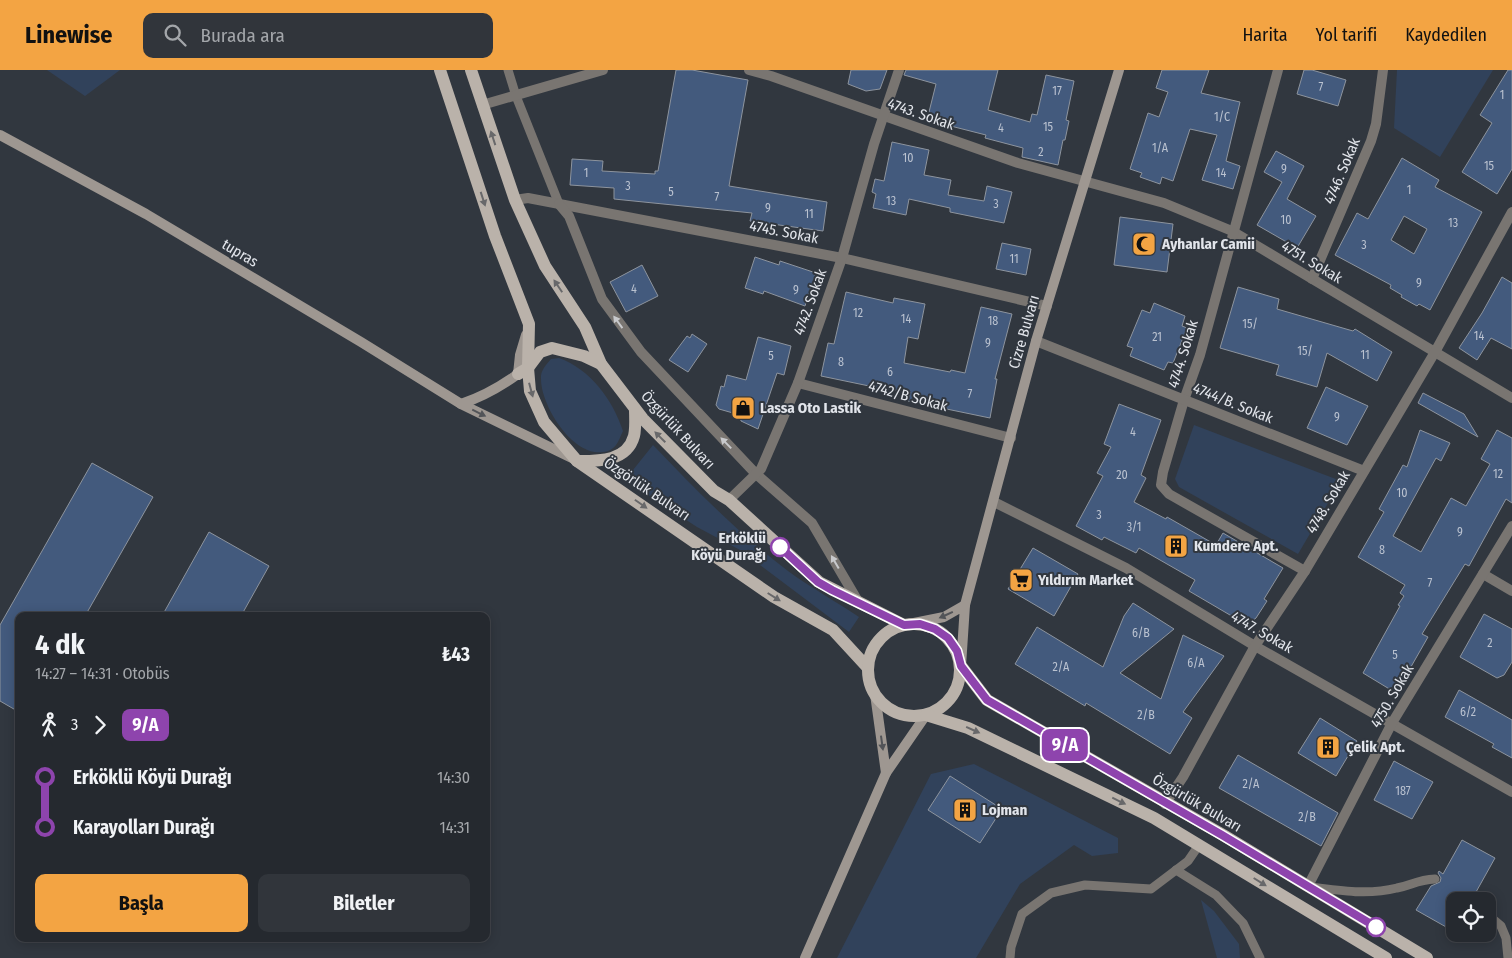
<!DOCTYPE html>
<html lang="tr">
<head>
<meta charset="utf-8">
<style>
	:root { --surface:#25292f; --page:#31353b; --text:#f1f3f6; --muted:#a3a6aa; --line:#42454b; --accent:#f3a443 }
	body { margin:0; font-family:"Fira Sans Condensed",sans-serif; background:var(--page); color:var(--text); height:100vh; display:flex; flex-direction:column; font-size:19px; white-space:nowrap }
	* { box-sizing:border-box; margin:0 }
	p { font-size:16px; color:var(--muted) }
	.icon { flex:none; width:28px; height:28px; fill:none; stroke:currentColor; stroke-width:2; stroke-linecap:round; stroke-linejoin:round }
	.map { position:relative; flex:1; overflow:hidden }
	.sheet { position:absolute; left:15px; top:542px; width:475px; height:330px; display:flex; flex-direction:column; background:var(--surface); border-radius:10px; box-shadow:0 2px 12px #0003,0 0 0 1px var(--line) }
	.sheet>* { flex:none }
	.badge { padding:0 10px; border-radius:8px; font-size:18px; line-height:32px }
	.tools { position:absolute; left:1446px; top:822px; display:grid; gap:10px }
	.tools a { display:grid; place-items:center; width:50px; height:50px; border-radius:10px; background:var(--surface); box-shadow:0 2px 12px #0003,0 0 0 1px var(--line); font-size:25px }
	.map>.badge { position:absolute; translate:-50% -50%; box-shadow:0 0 0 2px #fff }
	.legs { display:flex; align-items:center; gap:8px; height:55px; padding:0 20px; font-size:16px }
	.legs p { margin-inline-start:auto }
	.summary { display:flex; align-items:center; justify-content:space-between; height:85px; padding:0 20px }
	h1 { font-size:28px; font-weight:700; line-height:38px }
	.cta { display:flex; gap:10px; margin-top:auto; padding:10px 20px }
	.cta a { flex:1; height:58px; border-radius:10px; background:var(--accent); color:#111; font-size:20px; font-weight:700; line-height:58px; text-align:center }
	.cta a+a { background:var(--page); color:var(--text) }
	ul { padding:0 20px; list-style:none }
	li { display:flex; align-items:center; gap:18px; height:50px; font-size:19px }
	li i { display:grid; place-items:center; width:8px; height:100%; margin:0 6px; background:currentColor }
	li i::after { content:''; width:12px; height:12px; margin:-6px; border:4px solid; border-radius:50%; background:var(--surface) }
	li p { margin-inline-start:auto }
	li:first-child i { background:linear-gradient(#0000 50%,currentColor 0) }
	li:last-child i { background:linear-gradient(currentColor 50%,#0000 0) }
	header { display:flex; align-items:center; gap:30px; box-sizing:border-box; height:70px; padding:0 25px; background:var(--accent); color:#111 }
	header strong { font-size:24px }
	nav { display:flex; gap:28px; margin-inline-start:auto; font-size:18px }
	.search { width:350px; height:45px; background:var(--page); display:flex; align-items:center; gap:12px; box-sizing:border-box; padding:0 18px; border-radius:10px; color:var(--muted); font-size:19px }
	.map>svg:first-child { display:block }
	.green { fill:#31425b }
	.building { fill:#435a7d; stroke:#8d949e; fill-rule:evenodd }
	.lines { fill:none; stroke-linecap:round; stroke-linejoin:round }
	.lane { stroke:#797571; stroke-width:9 }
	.street { stroke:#797571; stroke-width:10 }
	.secondary { stroke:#9e9791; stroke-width:10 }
	.primary { stroke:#bab2aa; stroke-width:12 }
	.oneway { fill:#68686a }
	.oneway2 { fill:#c8c9cc }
	.oneway3 { fill:#525458 }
	.line-1-casing { stroke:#fff; stroke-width:11 }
	.line-1 { stroke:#8e44ad; stroke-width:8 }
	.stop-1-dot { fill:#fff; stroke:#8e44ad; stroke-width:2.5 }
	.labels { text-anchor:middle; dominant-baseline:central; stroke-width:4; stroke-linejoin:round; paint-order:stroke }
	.number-label { font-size:12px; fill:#bac2d0 }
	.street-label { font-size:15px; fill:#e2e5eb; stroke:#31373f }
	.poi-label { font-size:15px; font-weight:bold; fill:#e2e5eb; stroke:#31373f; text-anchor:start }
	.stop-label { font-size:15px; font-weight:bold; fill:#e2e5eb; stroke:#31373f; text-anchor:end }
</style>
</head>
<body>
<header>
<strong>Linewise</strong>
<div class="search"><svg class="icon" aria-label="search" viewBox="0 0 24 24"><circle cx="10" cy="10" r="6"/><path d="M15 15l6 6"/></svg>Burada ara</div>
<nav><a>Harita</a><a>Yol tarifi</a><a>Kaydedilen</a></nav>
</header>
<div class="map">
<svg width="1512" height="888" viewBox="0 0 1512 888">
	<rect width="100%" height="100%" fill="#31373f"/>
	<!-- green -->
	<g class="green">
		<path d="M47 0H120L85 26Z"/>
		<path d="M1397 0H1493L1440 87 1394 58Z"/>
		<path d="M559 288C590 299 613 330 623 361 621 365 619 371 616 375 613 379 608 382 603 382 573 387 541 336 541 309 540 301 546 295 551 289Z"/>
		<path d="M1194 355 1341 411 1298 484 1179 417 1175 409Z"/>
		<path d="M653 375C695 419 739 464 788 501 810 517 835 531 859 547L849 562 740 480 697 457 625 410Z"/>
		<path d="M974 694 1118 768V783L1092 786 1074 775 1020 814 976 888H837L931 704Z"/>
		<path d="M1201 830 1214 841 1239 874 1240 888H1217Z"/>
	</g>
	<!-- building -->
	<g class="building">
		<path d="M676 0H692L748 10 729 116 827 132 823 161 750 151 752 143 614 129V118L570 115 572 89 603 91 602 101 655 104V101H658Z"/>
		<path d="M851 0H887L880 19 866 21 848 14Z"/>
		<path d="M906 0H998L988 40 1030 52 1032 44 1037 45 1046 5 1074 11 1066 50 1069 51 1065 70H1063L1058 95 1022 87 1023 78 985 68 986 65 927 50 936 14 904 5Z"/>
		<path d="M1162 0H1209L1201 23 1240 32 1226 91 1240 96 1233 119 1202 110 1217 65 1190 59 1173 111 1162 107 1160 114 1140 107 1142 103 1130 99 1148 43 1159 47 1168 22 1156 18Z"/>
		<path d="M1304 0H1312L1346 10 1338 36 1297 24Z"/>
		<path d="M1508 0H1512V99L1497 124 1462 102 1492 53 1480 45Z"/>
		<path d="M892 72 929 80 924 105 951 110 948 125 984 131 987 116 1012 122 1004 153 950 142V138L909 129 906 145 873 138 876 124 872 122 875 109 884 111Z"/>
		<path d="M1276 81 1304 96 1287 129 1316 146 1297 178 1257 155 1282 112 1264 102Z"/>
		<path d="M1402 88 1439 110 1435 117 1482 142 1430 240 1419 234 1417 236 1401 227 1402 225 1390 218 1391 215 1335 185 1357 143 1368 149ZM1404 146 1427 159 1414 184 1391 170Z"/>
		<path d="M1120 147 1173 154 1167 202 1114 195Z"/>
		<path d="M1002 173 1031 179 1026 205 996 199Z"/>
		<path d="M755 187 779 195 780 191 816 203 805 236 764 221 763 224 745 218Z"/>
		<path d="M642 195 658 226 626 242 610 212Z"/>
		<path d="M1502 207 1512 213V279L1491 268 1477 290 1459 278 1482 243Z"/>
		<path d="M1238 217 1279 229 1277 239 1353 261 1355 259 1392 282 1377 311 1327 283 1317 317 1276 305 1279 295 1220 278Z"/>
		<path d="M846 222 893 233 894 228 925 234 918 269 908 267 904 293 950 302 951 300 965 303 981 237 1012 244 995 309H997L990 348 908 331 910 322 874 317 821 306 828 273 834 274Z"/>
		<path d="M1154 233 1185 246 1182 256 1187 258 1173 293 1168 292 1164 300 1130 286 1133 278 1127 276 1142 240 1150 243Z"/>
		<path d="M692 264 707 274 688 302 669 290 687 266 690 268Z"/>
		<path d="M758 267 791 276 784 305 777 303 758 359 741 351 740 345 719 339 716 335 721 316 724 317 727 305 746 310Z"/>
		<path d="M1326 317 1368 336 1347 375 1307 358Z"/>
		<path d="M1423 323 1464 344 1478 367 1418 333Z"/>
		<path d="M1119 334 1161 350 1141 405 1146 408 1134 432 1166 449 1167 447 1216 475 1223 463 1283 498 1264 529 1267 531 1256 548 1247 555 1189 521 1195 510 1139 478 1136 483 1104 467 1102 470 1076 456 1103 406 1097 403 1111 377 1104 374Z"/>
		<path d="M1420 360 1450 373 1441 391 1436 388 1393 466 1421 482 1451 428 1466 436 1490 394 1481 389 1497 360 1512 368V433L1506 429 1469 496 1465 494 1422 564 1428 567 1396 623 1363 603 1400 536 1398 535 1404 526 1400 523 1405 515 1358 487 1384 442 1379 439 1403 395 1407 397Z"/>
		<path d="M92 393 153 427 85 546H19V642L0 631V555Z"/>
		<path d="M209 462 269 496 241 546H162Z"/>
		<path d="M1033 478 1078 504 1054 546 1008 519Z"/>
		<path d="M1133 533 1174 559 1120 603 1161 629 1183 565 1224 586 1183 642 1192 648 1170 684 1086 633 1085 636 1015 594 1037 557 1103 597 1124 546Z"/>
		<path d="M1484 544 1512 559V592L1504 605 1497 608 1460 587Z"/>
		<path d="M1459 620 1512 650V688L1492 677 1494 674 1445 647Z"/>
		<path d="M1320 648 1357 671 1336 706 1298 683Z"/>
		<path d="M1238 685 1338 743 1321 776 1219 718Z"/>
		<path d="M1394 691 1433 712 1412 749 1374 730Z"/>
		<path d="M950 706 1002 739 980 773 928 740Z"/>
		<path d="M1462 770 1495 788 1471 831H1455V862L1416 840 1431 816 1440 812 1441 808 1438 803 1439 801 1443 804Z"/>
	</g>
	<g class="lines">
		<!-- lane -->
		<g class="lane">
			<path d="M508 0 516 26 559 134"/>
			<path d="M1176 800 1216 825 1243 853 1260 888"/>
			<path d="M1312 817C1341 821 1369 825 1397 818 1412 815 1417 810 1435 809"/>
			<path d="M1488 845 1501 856 1506 868 1508 888"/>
			<path d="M1010 888 1011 877 1022 844 1051 823 1085 815 1151 819 1188 791 1199 775"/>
		</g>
		<!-- street -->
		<g class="street">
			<path d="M749 0 771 6 1018 93 1164 133 1232 161 1512 328"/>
			<path d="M1278 0 1200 285 1184 330 1163 402 1161 415 1169 424 1305 501"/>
			<path d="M482 35 603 0"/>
			<path d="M515 130 528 128 842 188 1047 236"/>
			<path d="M559 134 569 146 602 229 641 282 756 404 812 453 859 533"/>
			<path d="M1312 209 1371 71 1376 54 1383 0"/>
			<path d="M1036 271 1364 401"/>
			<path d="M798 313 1011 368"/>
			<path d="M729 430 761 399 798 313 842 188 874 74 899 0"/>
			<path d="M994 432 1126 498 1255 576 1512 722"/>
			<path d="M1483 504 1512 521"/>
			<path d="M1165 734 1183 707 1255 576 1305 501 1435 282 1512 142"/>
			<path d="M1308 816 1392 653 1512 456"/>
		</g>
		<!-- secondary -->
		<g class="secondary">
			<path d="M0 65 146 144 361 272 461 334"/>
			<path d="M526 265 520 285 518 304C500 317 482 327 461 334L574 389"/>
			<path d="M965 535 1036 271 1119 0"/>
			<path d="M904 555 944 547 965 535 961 596"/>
			<path d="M875 624 886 703 926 645"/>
			<path d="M805 888 886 703"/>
		</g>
		<!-- primary -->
		<g class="primary">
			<path d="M440 0 495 166 529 254 528 298 530 321 544 352 577 391 774 527 833 560 868 598"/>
			<path d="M471 0 515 130 545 196 585 257 601 294 643 349 714 421 729 430 819 512 904 555"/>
			<path d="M518 304 528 298 540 282 552 278 584 286 601 294"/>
			<path d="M577 391C598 391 627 392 634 366 636 358 635 347 635 339"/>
			<circle cx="914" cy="600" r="46"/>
			<path d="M961 596 987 630 1223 765 1427 888"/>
			<path d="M926 645 968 658 1154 748 1386 888"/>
		</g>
	</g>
	<!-- one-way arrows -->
	<defs><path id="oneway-solid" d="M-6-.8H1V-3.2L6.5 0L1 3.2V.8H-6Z" transform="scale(1.25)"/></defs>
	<g class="oneway">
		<use href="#oneway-solid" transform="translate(493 68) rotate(-108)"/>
		<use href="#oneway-solid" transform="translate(483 129) rotate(72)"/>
		<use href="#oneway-solid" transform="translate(558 216) rotate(-124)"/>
		<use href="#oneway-solid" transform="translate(531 320) rotate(75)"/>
		<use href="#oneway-solid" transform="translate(660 367) rotate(-135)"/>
		<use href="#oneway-solid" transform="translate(641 434) rotate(35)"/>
		<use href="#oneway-solid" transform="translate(774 527) rotate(32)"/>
		<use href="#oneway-solid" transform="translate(973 660) rotate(24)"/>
		<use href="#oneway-solid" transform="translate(1119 731) rotate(26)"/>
		<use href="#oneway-solid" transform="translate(1260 812) rotate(32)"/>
	</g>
	<g class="oneway2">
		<use href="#oneway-solid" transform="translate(618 252) rotate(-126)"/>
		<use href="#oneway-solid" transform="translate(726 373) rotate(-134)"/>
		<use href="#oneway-solid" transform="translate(835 492) rotate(-120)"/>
	</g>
	<g class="oneway3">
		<use href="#oneway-solid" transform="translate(479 343) rotate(26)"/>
		<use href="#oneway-solid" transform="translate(946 545) rotate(156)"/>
		<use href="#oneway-solid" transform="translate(882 673) rotate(82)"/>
	</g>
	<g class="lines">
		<!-- line-1 casing -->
		<g class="line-1-casing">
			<path id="line-1" d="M780 477 818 512 832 520 904 555 920 554 935 559 948 568 957 581 961 596 987 630 1222 765 1376 857"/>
		</g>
		<!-- line-1 -->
		<use href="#line-1" class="line-1"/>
	</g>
	<!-- icons -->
	<defs>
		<g id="mosque-square" transform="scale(1.25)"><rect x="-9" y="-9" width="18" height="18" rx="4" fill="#f3a443" stroke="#31373f"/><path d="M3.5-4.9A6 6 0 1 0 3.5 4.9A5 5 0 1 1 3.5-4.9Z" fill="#111"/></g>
		<g id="shop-square" transform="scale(1.25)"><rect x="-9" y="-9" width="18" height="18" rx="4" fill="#f3a443" stroke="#31373f"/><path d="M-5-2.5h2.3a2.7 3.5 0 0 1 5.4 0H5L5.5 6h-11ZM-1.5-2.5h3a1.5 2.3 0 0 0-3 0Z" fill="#111"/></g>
		<g id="building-square" transform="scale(1.25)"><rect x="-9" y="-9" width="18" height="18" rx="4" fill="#f3a443" stroke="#31373f"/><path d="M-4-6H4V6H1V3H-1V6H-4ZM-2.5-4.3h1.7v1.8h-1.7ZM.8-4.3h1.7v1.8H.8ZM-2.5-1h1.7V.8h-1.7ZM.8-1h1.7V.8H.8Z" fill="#111"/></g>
		<g id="supermarket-square" transform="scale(1.25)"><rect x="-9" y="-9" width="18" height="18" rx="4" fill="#f3a443" stroke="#31373f"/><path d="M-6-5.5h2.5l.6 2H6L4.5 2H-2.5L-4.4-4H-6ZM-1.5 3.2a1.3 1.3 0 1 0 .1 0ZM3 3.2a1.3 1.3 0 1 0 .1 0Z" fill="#111"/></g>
	</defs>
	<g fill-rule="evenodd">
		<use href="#mosque-square" x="1144" y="174"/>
		<use href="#shop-square" x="743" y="338"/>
		<use href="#building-square" x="1176" y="476"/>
		<use href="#supermarket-square" x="1021" y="510"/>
		<use href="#building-square" x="1328" y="677"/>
		<use href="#building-square" x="965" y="740"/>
	</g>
	<!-- markers -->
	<g class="stop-1-dot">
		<circle cx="780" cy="477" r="9"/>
		<circle cx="1376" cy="857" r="9"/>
	</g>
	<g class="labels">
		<!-- number labels -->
		<g class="number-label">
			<text x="1321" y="17">7</text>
			<text x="1057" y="21">17</text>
			<text x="1502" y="25">1</text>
			<text x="1222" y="47">1/C</text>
			<text x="1048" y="57">15</text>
			<text x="1001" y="58">4</text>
			<text x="1160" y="78">1/A</text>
			<text x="1041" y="82">2</text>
			<text x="908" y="88">10</text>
			<text x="1489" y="96">15</text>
			<text x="1284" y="99">9</text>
			<text x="586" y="103">1</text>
			<text x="1221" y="103">14</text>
			<text x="628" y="116">3</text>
			<text x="1409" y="120">1</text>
			<text x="671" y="122">5</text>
			<text x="717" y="127">7</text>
			<text x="891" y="131">13</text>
			<text x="996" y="134">3</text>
			<text x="768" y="138">9</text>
			<text x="809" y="144">11</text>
			<text x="1286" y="150">10</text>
			<text x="1453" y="153">13</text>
			<text x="1364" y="175">3</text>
			<text x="1014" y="189">11</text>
			<text x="1419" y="213">9</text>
			<text x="634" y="219">4</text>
			<text x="796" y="220">9</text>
			<text x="858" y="243">12</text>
			<text x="906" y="249">14</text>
			<text x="993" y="251">18</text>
			<text x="1250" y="254">15/</text>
			<text x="1479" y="266">14</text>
			<text x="1157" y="267">21</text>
			<text x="988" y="273">9</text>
			<text x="1305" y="281">15/</text>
			<text x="1365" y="285">11</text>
			<text x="771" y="286">5</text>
			<text x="841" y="292">8</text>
			<text x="890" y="302">6</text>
			<text x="970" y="324">7</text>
			<text x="1337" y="347">9</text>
			<text x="1133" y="362">4</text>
			<text x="1498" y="404">12</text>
			<text x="1122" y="405">20</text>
			<text x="1402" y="423">10</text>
			<text x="1099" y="445">3</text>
			<text x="1134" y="457">3/1</text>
			<text x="1460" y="462">9</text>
			<text x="1382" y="480">8</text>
			<text x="1430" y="513">7</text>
			<text x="1141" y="563">6/B</text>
			<text x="1490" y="573">2</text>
			<text x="1395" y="585">5</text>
			<text x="1196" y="593">6/A</text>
			<text x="1061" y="597">2/A</text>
			<text x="1468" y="642">6/2</text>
			<text x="1146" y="645">2/B</text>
			<text x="1251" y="714">2/A</text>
			<text x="1403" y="721">187</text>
			<text x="1307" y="747">2/B</text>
		</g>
		<!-- street labels -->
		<g class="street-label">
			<text transform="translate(921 44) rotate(19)">4743. Sokak</text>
			<text transform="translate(1342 101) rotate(-67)">4746. Sokak</text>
			<text transform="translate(784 162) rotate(11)">4745. Sokak</text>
			<text transform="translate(240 183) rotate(31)">tupras</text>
			<text transform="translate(1312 192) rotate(31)">4751. Sokak</text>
			<text transform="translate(810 232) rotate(-70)">4742. Sokak</text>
			<text transform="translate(1024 262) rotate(-74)">Cizre Bulvarı</text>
			<text transform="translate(1183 284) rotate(-73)">4744. Sokak</text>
			<text transform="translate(908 326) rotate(15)">4742/B Sokak</text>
			<text transform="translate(1233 333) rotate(22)">4744/B. Sokak</text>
			<text transform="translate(678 360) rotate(47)">Özgürlük Bulvarı</text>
			<text transform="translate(647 419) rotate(34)">Özgörlük Bulvarı</text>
			<text transform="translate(1328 432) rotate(-59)">4748. Sokak</text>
			<text transform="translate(1262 562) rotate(30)">4747. Sokak</text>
			<text transform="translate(1392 626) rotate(-60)">4750. Sokak</text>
			<text transform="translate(1197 733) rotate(30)">Özgürlük Bulvarı</text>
		</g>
		<!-- poi labels -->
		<g class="poi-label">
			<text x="1162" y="174">Ayhanlar Camii</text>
			<text x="760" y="338">Lassa Oto Lastik</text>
			<text x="1194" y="476">Kumdere Apt.</text>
			<text x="1038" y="510">Yıldırım Market</text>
			<text x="1346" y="677">Çelik Apt.</text>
			<text x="982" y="740">Lojman</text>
		</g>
		<!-- stop labels -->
		<g class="stop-label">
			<text x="766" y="468">Erköklü<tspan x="766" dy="17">Köyü Durağı</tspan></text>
		</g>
	</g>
</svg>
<div class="tools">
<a><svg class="icon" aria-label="locate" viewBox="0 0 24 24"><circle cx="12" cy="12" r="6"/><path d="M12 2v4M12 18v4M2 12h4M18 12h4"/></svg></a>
</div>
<b class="badge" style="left:1065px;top:675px;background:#8e44ad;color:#fff">9/A</b>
<section class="sheet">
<div class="summary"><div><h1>4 dk</h1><p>14:27 – 14:31 · Otobüs</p></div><b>₺43</b></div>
<div class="legs"><svg class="icon" aria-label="walk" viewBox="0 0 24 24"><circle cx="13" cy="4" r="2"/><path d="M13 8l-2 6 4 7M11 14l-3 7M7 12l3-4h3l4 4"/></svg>3<svg class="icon" aria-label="forward" viewBox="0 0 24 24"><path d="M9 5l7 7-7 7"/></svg><b class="badge" style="background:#8e44ad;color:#fff">9/A</b></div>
<ul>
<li><i style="color:#8e44ad"></i><b>Erköklü Köyü Durağı</b><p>14:30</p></li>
<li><i style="color:#8e44ad"></i><b>Karayolları Durağı</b><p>14:31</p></li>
</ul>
<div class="cta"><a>Başla</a><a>Biletler</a></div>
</section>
</div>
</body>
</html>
